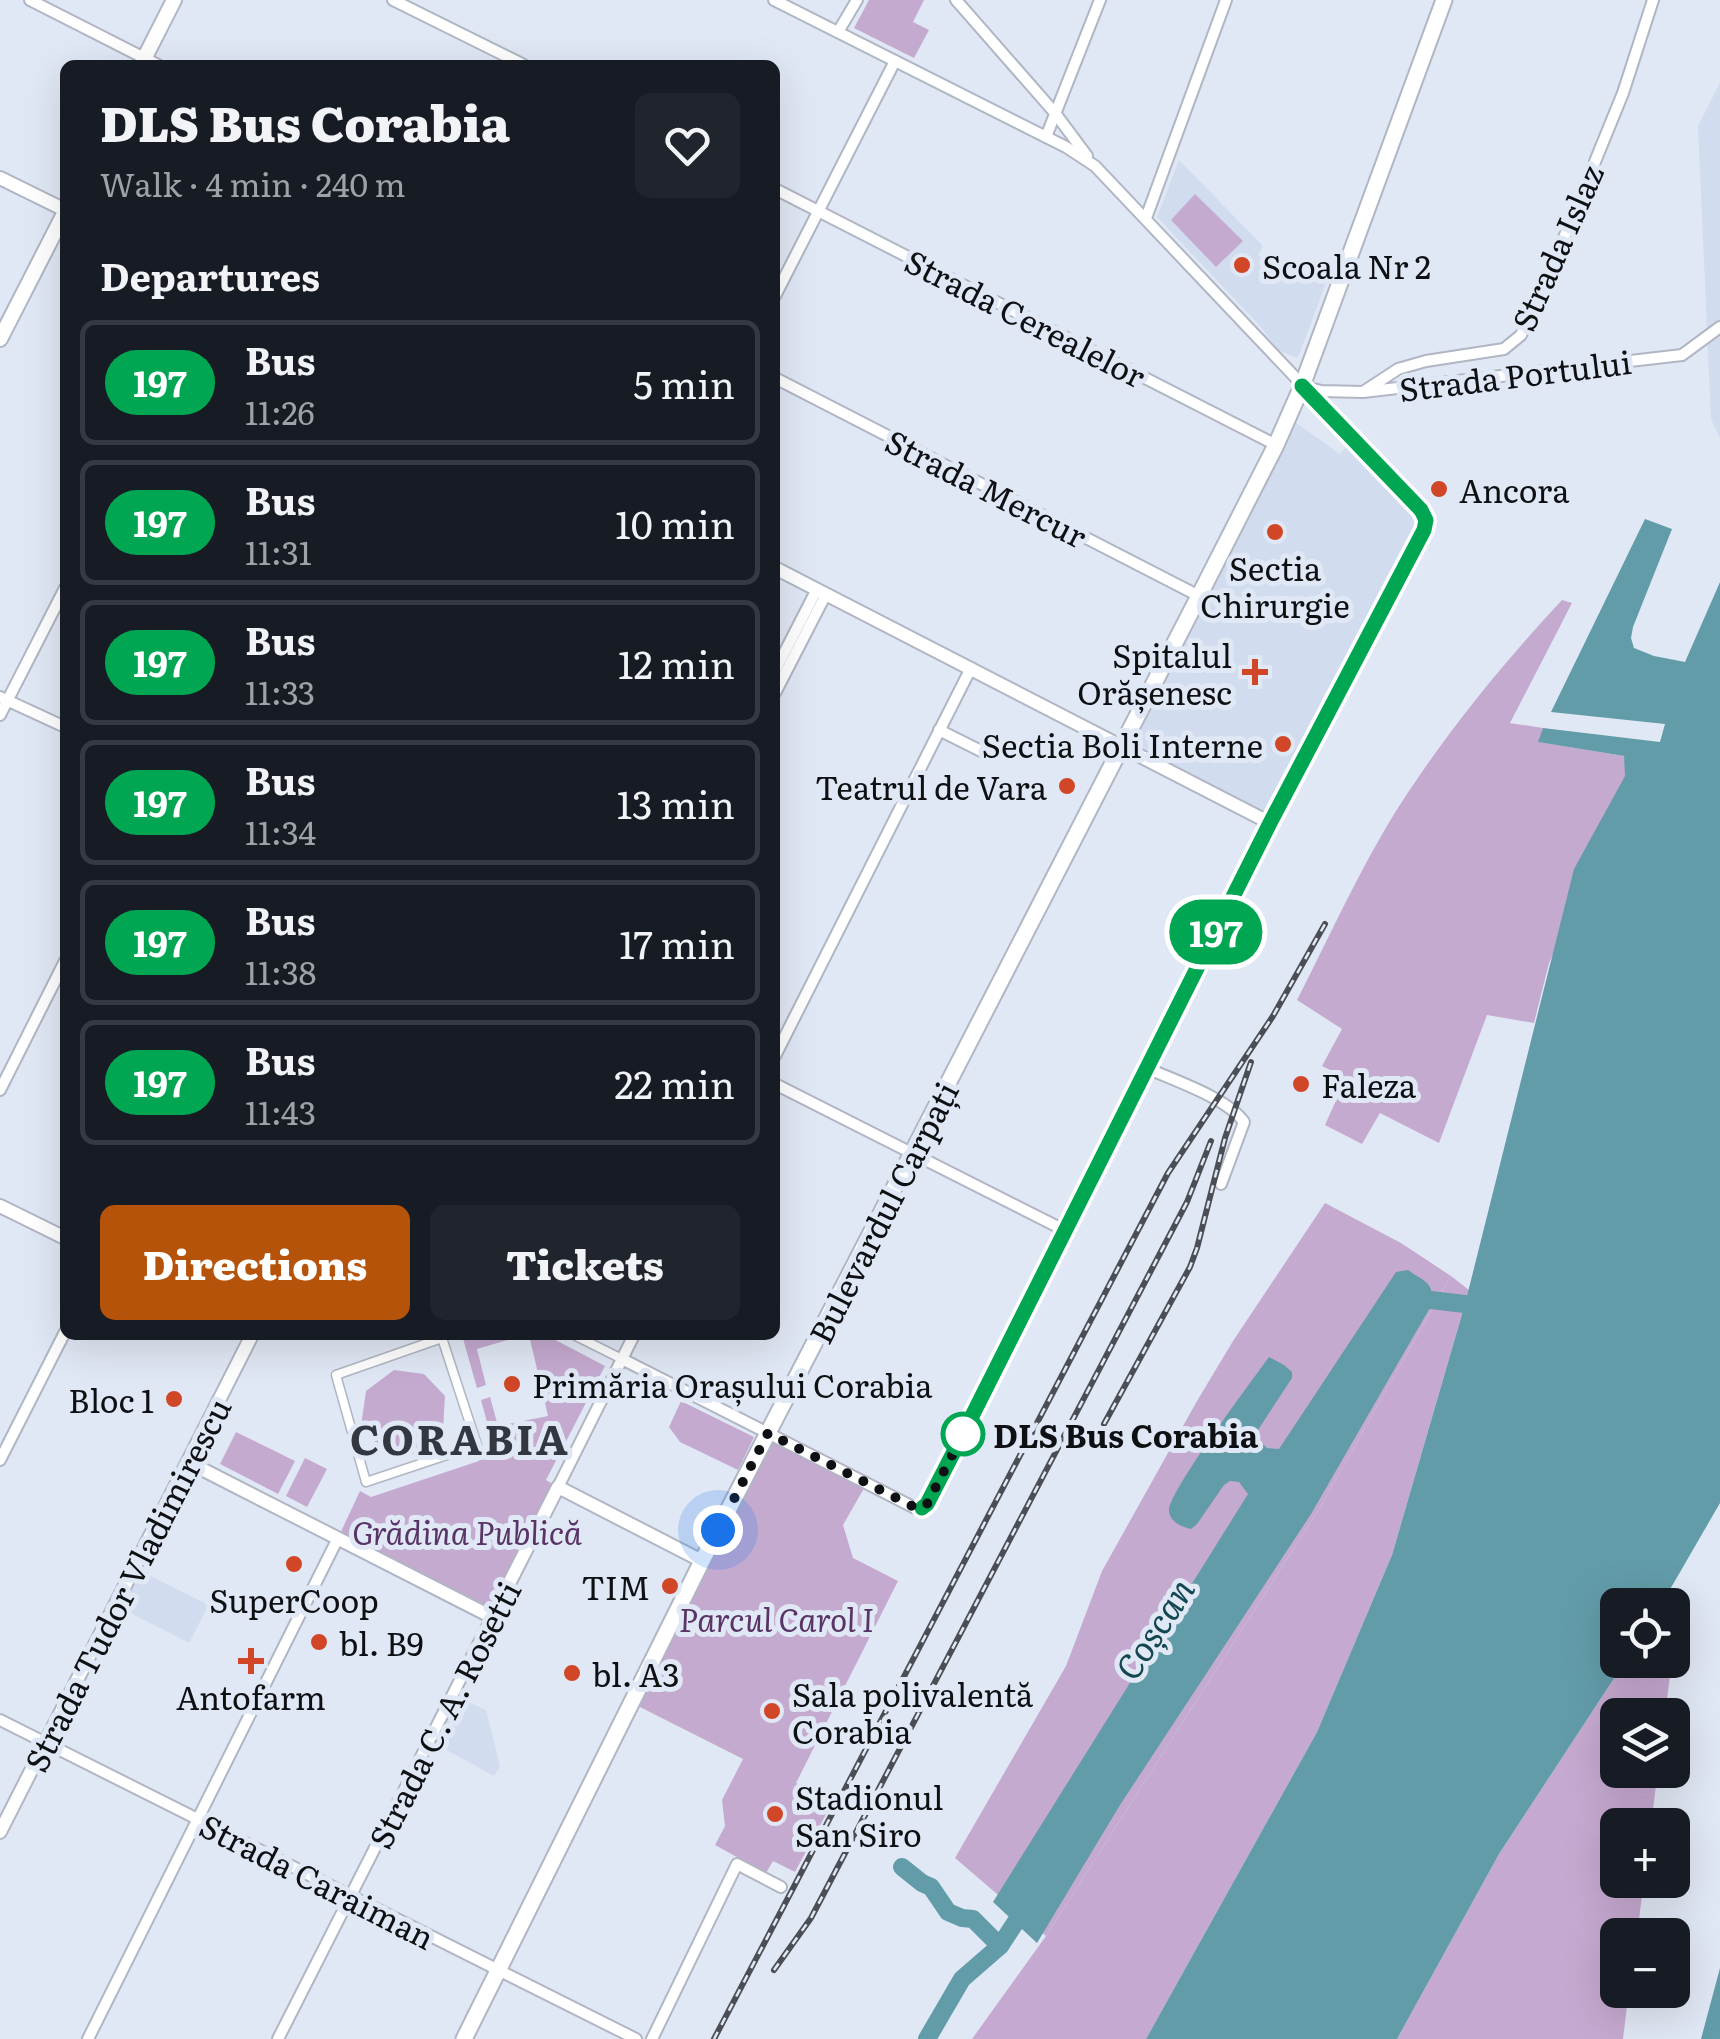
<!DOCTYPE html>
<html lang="en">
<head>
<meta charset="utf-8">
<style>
	:root { --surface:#171b24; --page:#20242c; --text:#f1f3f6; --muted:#9ea1a6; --line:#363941; --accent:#b45309 }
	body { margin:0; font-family:Literata,serif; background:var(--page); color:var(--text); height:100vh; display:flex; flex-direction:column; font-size:38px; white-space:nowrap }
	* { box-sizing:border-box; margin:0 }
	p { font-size:32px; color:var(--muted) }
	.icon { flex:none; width:55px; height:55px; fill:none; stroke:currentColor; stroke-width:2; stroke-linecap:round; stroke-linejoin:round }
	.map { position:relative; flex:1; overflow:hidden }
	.drawer { position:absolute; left:60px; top:60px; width:720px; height:1280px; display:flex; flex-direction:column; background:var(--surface); border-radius:15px; box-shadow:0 10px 40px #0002 }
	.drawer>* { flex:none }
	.badge { padding:0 20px; border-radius:32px; font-size:35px; line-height:65px }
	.controls { position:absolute; left:1600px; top:1588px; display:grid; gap:20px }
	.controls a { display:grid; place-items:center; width:90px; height:90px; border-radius:15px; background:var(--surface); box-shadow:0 10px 40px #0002; font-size:50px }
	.you { position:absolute; width:50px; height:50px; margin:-25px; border:8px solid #fff; border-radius:50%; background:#1a73e8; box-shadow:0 0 0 15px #1a73e833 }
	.map>.badge { position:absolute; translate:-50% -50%; box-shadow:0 0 0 5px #fff }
	h2 { padding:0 40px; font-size:38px; line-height:90px }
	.round { display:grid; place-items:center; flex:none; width:105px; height:105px; border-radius:15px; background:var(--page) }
	.head { display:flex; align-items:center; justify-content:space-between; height:170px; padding:0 40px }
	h1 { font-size:48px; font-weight:800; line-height:75px }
	.primary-button { display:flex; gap:20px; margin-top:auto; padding:20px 40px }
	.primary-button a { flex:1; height:115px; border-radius:15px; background:var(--accent); color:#fff; font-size:40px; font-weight:800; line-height:115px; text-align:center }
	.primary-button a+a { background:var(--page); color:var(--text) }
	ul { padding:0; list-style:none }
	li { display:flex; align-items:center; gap:30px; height:125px; margin:0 20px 15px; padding:0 20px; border:5px solid var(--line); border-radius:15px }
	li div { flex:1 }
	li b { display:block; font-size:38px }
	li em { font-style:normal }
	li .badge { min-width:110px; font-weight:700; text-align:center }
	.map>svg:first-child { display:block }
	.built { fill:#d2dcef }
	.green { fill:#c5aad0 }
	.forest { fill:#c6a9d0 }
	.water { fill:#639ca9 }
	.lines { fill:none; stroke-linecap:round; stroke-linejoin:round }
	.river { stroke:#639ca9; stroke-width:18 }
	.pedestrian-casing { stroke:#b0b6c3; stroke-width:11 }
	.minor-casing { stroke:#b0b6c3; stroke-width:14 }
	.tertiary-casing { stroke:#b0b6c3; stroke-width:16 }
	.secondary-casing { stroke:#b0b6c3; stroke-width:18 }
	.primary-casing { stroke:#b0b6c3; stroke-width:19 }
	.pedestrian { stroke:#fff; stroke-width:8 }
	.minor { stroke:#fff; stroke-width:10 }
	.tertiary { stroke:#fff; stroke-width:12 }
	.secondary { stroke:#fff; stroke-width:14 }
	.primary { stroke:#fff; stroke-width:15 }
	.rail-casing { stroke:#4b4f55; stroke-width:6 }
	.rail { stroke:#e1e8f5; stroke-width:2.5; stroke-dasharray:8; stroke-linecap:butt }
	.line-casing { stroke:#fff; stroke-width:22 }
	.line { stroke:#00a651; stroke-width:15 }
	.walk { stroke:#0e1014; stroke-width:10; stroke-dasharray:0 18 }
	.poi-dot { fill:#d04626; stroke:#e1e8f5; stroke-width:4 }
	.stop-dot { fill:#fff; stroke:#00a651; stroke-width:5 }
	.labels { text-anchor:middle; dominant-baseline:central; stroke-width:10; stroke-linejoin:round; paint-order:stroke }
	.street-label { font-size:32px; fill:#0e1014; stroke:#e1e8f5 }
	.poi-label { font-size:32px; fill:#0e1014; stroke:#e1e8f5; text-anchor:start }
	.stop-label { font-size:32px; font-weight:bold; fill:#0e1014; stroke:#e1e8f5; text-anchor:start }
	.park-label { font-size:32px; font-style:italic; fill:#593466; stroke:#e1e8f5 }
	.water-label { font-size:35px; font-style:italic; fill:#134751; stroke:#e1e8f5 }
	.district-label { font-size:42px; font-weight:bold; letter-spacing:2.5px; fill:#323741; stroke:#e1e8f5 }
</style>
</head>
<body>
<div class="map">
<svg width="1720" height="2039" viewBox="0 0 1720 2039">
	<rect width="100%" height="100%" fill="#e1e8f5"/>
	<!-- built -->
	<g class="built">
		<path d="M1720 83V438L1711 419 1698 126Z"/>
		<path d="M1179 160 1263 246 1258 255 1326 283 1298 358 1279 351 1260 326 1157 217Z"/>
		<path d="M1288 417 1340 454 1353 439 1426 520 1270 823 1123 747Z"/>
		<path d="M135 1568 205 1603 207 1608 189 1643 115 1605Z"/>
		<path d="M453 1695 486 1710 500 1766 494 1776 430 1741Z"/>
	</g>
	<!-- green -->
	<g class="green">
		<path d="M869 0H924L913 22 929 30 914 58 854 28Z"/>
		<path d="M1195 194 1243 241 1216 267 1171 220Z"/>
		<path d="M1562 600 1572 603 1510 723 1543 728 1539 742 1624 756 1628 780 1549 963 1534 1023 1487 1015 1439 1143 1380 1113 1362 1144 1325 1125 1346 1078 1322 1066 1342 1029 1297 1000C1332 932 1363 861 1405 797 1451 727 1505 661 1562 600Z"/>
		<path d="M1325 1203 1401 1243 1451 1276 1319 1509 1046 1936 955 1858 1066 1666 1102 1571 1197 1401 1233 1341Z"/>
		<path d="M462 1335H524L477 1349 486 1385 477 1388Z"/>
		<path d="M529 1335H546L605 1366 546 1480 558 1487 492 1617 338 1538 360 1491 371 1497 479 1461 491 1437 481 1400 490 1397 498 1426 548 1416Z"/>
		<path d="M394 1370 424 1374 445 1396 443 1429 416 1454 383 1451 361 1426 366 1391Z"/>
		<path d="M681 1401 754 1437 738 1470 680 1442 669 1427Z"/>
		<path d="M236 1432 295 1461 278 1494 220 1464Z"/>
		<path d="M768 1433 867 1483 843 1525 853 1558 898 1581 796 1783 832 1803 795 1872 773 1861 766 1873 715 1845 725 1826 722 1800 743 1759 630 1702Z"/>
		<path d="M305 1458 327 1469 307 1507 286 1496Z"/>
	</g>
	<!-- forest -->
	<g class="forest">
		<path d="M1451 1276 1469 1290 1392 1555 1317 1732 1146 2039H972L1046 1936 1319 1509Z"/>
		<path d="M1626 1660H1672L1665 1715H1618V1770H1658L1651 1825H1618V1880H1644L1637 1935H1618V1990H1629L1623 2039H1397L1499 1854Z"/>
	</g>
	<!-- water -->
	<g class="water">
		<path d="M1645 519 1672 529 1633 627 1631 638 1634 648 1654 656 1685 662 1720 582V1503L1661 1605H1618V1660H1626L1499 1854 1397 2039H1146L1317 1732 1392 1555 1465 1304 1574 869 1625 776 1624 756 1538 742 1543 728 1660 742 1665 724 1551 712Z"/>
		<path d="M1408 1270C1426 1283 1435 1282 1431 1306L1311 1514 1120 1805 1037 1943 993 1902 1248 1494 1239 1482 1230 1481 1224 1485 1197 1524 1191 1529C1182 1527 1169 1522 1169 1510 1170 1490 1253 1379 1269 1357L1284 1365 1292 1372V1378L1254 1436 1267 1448 1279 1449 1396 1272Z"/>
		<path d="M1720 1968V2039H1701Z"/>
	</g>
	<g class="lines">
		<!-- river -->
		<g class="river">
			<path d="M1408 1303 1422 1299 1465 1304"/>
			<path d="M902 1867 922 1883 931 1887 948 1912 962 1918 973 1919 1000 1946"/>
			<path d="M927 2039 962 1979 1000 1946 1027 1905"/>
		</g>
		<!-- pedestrian casing -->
		<g class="pedestrian-casing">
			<g id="pedestrian">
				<path d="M574 1335 622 1359"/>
				<path d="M442 1338 477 1445 366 1482 336 1375Z"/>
			</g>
		</g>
		<!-- minor casing -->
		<g class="minor-casing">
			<g id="minor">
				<path d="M30 0 158 65"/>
				<path d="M393 0 524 65"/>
				<path d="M956 0 1055 113 1087 156"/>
				<path d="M838 32 857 0"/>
				<path d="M1046 137 1100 0"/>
				<path d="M775 189 1276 445"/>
				<path d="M1146 218 1226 0"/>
				<path d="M775 296 895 61"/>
				<path d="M775 378 1199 596"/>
				<path d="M1302 386 1321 391 1363 392 1682 355 1720 327"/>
				<path d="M1363 392 1398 369 1426 361 1504 349 1521 335 1561 245 1623 93 1653 0"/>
				<path d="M775 671 817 589"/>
				<path d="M775 693 826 594"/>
				<path d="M0 697 65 727"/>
				<path d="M0 715 65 588"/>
				<path d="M939 730 987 754"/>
				<path d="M775 1056 971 668"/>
				<path d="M1149 1069C1176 1081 1227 1098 1244 1122L1221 1184"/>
				<path d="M775 1084 1064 1230"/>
				<path d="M0 1090 65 961"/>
				<path d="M622 1359 915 1508H922L927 1504 1064 1230 1149 1069 1270 823 1424 530 1426 520 1421 510 1095 166 1066 147 774 0"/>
				<path d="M0 1460 65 1332"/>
				<path d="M558 1487 634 1335"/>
				<path d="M0 1720 636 2039"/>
				<path d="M88 2039 338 1538"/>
				<path d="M278 2039 492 1617"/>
				<path d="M652 2039 737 1864 781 1887"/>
			</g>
		</g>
		<!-- tertiary casing -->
		<g class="tertiary-casing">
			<g id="tertiary">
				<path d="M0 178 65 210"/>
				<path d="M775 568 1270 823"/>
				<path d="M0 1206 65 1238"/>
				<path d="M188 1462 492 1617 558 1487 702 1561"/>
				<path d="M0 1832 252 1335"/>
			</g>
		</g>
		<!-- secondary casing -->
		<g class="secondary-casing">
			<g id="secondary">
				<path d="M141 65 174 0"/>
				<path d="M0 339 65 212"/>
			</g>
		</g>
		<!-- primary casing -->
		<g class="primary-casing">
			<path id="primary" d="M464 2039 702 1561 1199 596 1276 445 1302 386 1444 0"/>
		</g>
		<!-- pedestrian -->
		<use href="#pedestrian" class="pedestrian"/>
		<!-- minor -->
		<use href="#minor" class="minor"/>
		<!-- tertiary -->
		<use href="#tertiary" class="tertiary"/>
		<!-- secondary -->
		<use href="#secondary" class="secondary"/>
		<!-- primary -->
		<use href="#primary" class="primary"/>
		<!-- rail casing -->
		<g class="rail-casing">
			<g id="rail">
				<path d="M1104 1424 1190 1267 1197 1248 1225 1138 1251 1062"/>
				<path d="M774 1970 811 1918 1187 1202 1211 1141"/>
				<path d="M714 2039 1168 1173 1273 1016 1325 924"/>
			</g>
		</g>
		<!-- rail -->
		<use href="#rail" class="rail"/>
	</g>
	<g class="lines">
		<!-- line casing -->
		<g class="line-casing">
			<path id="line" d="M922 1508 927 1504 964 1432 1270 823 1424 530 1426 520 1421 510 1302 386"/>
		</g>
		<!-- line -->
		<use href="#line" class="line"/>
		<!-- walk -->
		<path class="walk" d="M718 1530 768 1433 916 1508H922L927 1504 964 1432 963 1434"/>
	</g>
	<!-- markers -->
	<g class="poi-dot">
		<circle cx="1242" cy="265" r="10"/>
		<circle cx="1439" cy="489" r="10"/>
		<circle cx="1275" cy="532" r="10"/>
		<path d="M1250 657h10v10h10v10h-10v10h-10v-10h-10v-10h10z"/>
		<circle cx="1283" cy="744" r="10"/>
		<circle cx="1067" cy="786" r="10"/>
		<circle cx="1301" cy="1084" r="10"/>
		<circle cx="512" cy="1384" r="10"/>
		<circle cx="174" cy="1399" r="10"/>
		<circle cx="294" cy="1564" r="10"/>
		<circle cx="670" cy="1586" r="10"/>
		<circle cx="319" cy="1642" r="10"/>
		<path d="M246 1646h10v10h10v10h-10v10h-10v-10h-10v-10h10z"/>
		<circle cx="572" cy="1673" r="10"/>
		<circle cx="772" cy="1711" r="10"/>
		<circle cx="775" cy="1814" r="10"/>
	</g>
	<circle class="stop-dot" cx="963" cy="1434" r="20"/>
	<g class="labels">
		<!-- street labels -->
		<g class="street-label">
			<text transform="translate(1556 247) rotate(-66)">Strada Islaz</text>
			<text transform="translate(1026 317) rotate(27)">Strada Cerealelor</text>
			<text transform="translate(1515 374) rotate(-7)">Strada Portului</text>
			<text transform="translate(987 487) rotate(27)">Strada Mercur</text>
			<text transform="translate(882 1212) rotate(-63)">Bulevardul Carpați</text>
			<text transform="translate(126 1584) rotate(-63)">Strada Tudor Vladimirescu</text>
			<text transform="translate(443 1714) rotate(-63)">Strada C. A. Rosetti</text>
			<text transform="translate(318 1880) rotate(27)">Strada Caraiman</text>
		</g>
		<!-- poi labels -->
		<g class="poi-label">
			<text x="1262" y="265">Scoala Nr 2</text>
			<text x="1459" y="489">Ancora</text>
			<text x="1275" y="567" text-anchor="middle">Sectia<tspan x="1275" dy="37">Chirurgie</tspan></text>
			<text x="1232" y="654" text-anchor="end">Spitalul<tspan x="1232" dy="37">Orășenesc</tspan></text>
			<text x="1263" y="744" text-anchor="end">Sectia Boli Interne</text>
			<text x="1047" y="786" text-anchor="end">Teatrul de Vara</text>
			<text x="1321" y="1084">Faleza</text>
			<text x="532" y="1384">Primăria Orașului Corabia</text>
			<text x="154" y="1399" text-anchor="end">Bloc 1</text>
			<text x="650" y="1586" text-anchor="end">TIM</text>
			<text x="294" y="1599" text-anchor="middle">SuperCoop</text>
			<text x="339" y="1642">bl. B9</text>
			<text x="592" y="1673">bl. A3</text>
			<text x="792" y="1693">Sala polivalentă<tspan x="792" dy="37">Corabia</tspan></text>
			<text x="251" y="1696" text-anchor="middle">Antofarm</text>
			<text x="795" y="1796">Stadionul<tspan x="795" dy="37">San Siro</tspan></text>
		</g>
		<!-- stop labels -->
		<g class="stop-label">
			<text x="993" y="1434">DLS Bus Corabia</text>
		</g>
		<!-- park labels -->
		<g class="park-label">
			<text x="467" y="1531">Grădina Publică</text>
			<text x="776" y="1618">Parcul Carol I</text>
		</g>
		<!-- water labels -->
		<g class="water-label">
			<text transform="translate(1153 1628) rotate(-57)">Coșcan</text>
		</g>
		<!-- district labels -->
		<g class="district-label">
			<text x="460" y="1437">CORABIA</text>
		</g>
	</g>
</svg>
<div class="controls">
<a><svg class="icon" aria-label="locate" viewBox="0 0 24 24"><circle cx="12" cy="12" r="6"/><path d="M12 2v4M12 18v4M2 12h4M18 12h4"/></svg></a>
<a><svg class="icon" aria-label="layers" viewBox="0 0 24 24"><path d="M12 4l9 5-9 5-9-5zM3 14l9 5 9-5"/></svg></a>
<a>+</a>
<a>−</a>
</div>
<div class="you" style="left:718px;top:1530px"></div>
<b class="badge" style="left:1216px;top:932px;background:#00a651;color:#fff">197</b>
<section class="drawer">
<div class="head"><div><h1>DLS Bus Corabia</h1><p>Walk · 4 min · 240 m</p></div><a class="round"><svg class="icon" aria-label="heart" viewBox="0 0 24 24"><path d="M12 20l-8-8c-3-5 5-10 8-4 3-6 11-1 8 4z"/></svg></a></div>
<h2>Departures</h2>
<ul>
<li><span class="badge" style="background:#00a651;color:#fff">197</span><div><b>Bus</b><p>11:26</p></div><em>5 min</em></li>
<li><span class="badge" style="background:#00a651;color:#fff">197</span><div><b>Bus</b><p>11:31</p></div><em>10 min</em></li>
<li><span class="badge" style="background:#00a651;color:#fff">197</span><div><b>Bus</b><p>11:33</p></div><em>12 min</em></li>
<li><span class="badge" style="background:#00a651;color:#fff">197</span><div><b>Bus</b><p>11:34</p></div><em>13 min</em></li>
<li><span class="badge" style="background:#00a651;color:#fff">197</span><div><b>Bus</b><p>11:38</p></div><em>17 min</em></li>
<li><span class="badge" style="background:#00a651;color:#fff">197</span><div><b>Bus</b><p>11:43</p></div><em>22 min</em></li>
</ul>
<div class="primary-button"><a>Directions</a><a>Tickets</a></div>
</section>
</div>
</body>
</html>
